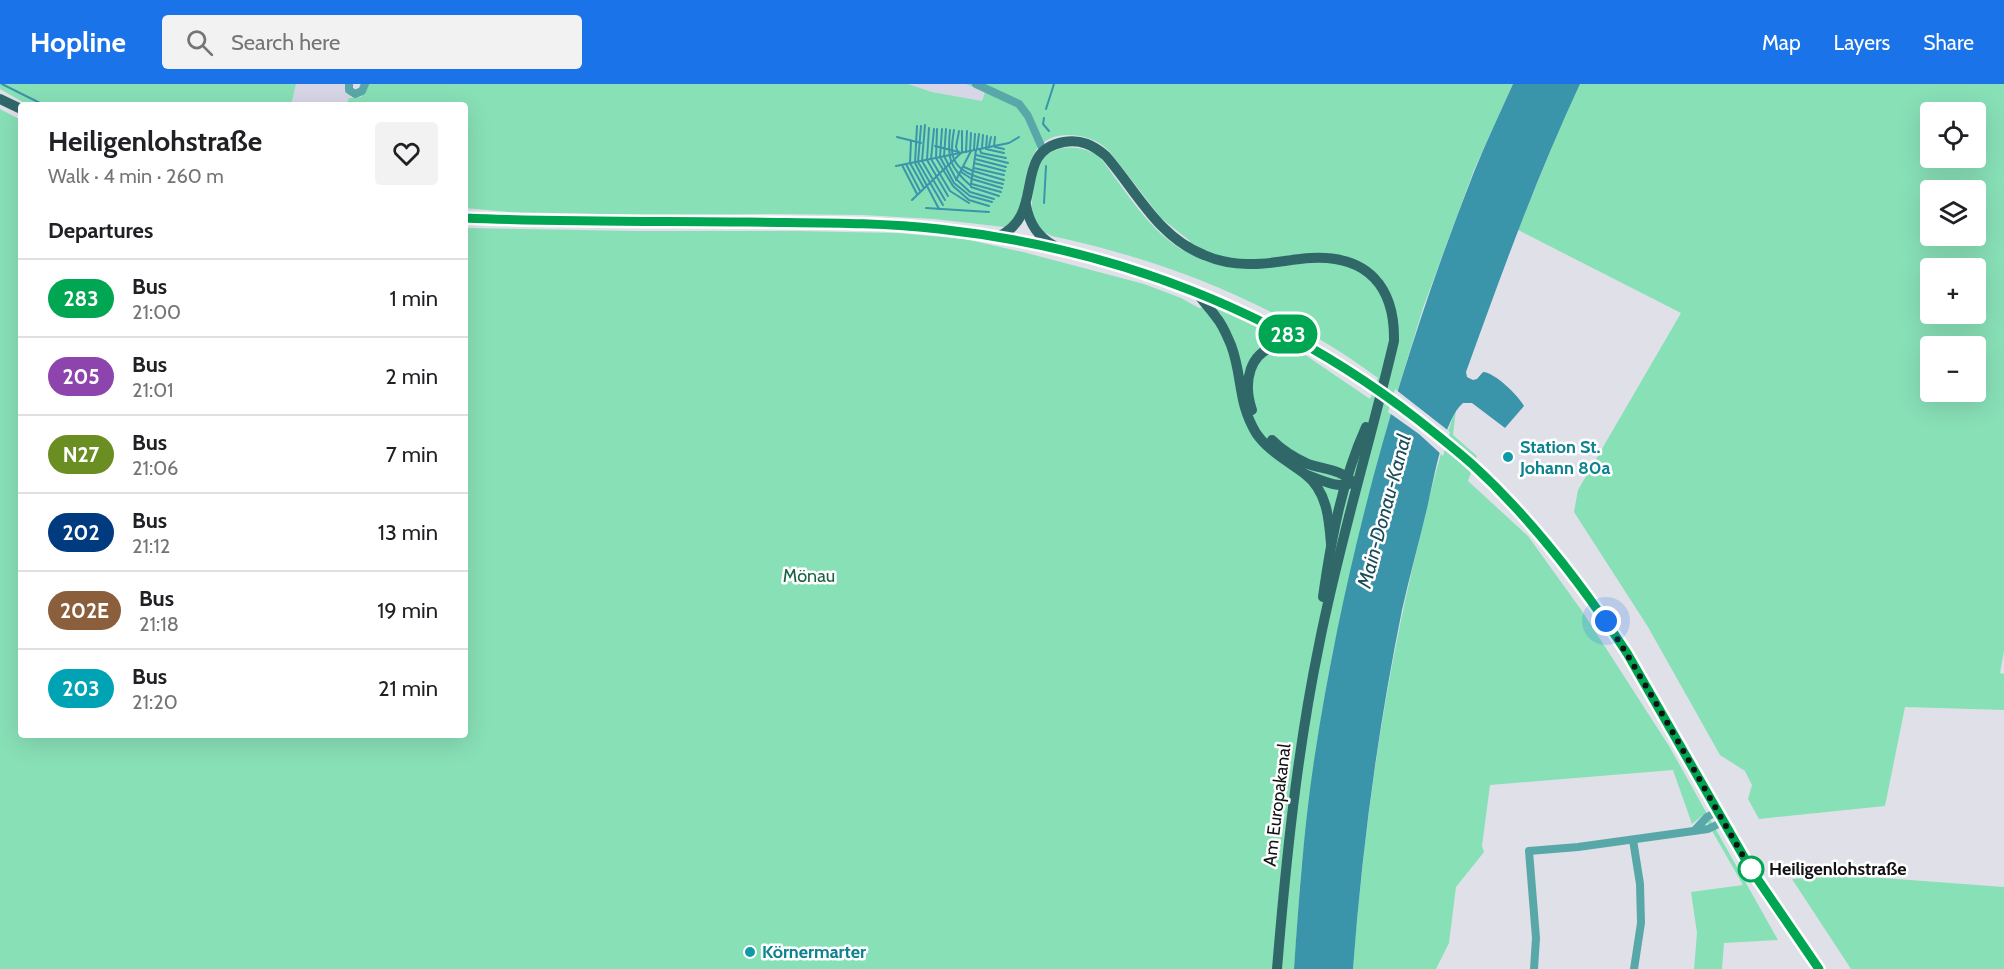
<!DOCTYPE html>
<html lang="en">
<head>
<meta charset="utf-8">
<style>
	:root { --surface:#fff; --page:#f2f2f2; --text:#202124; --muted:#757577; --line:#e0e0e0; --accent:#1a73e8 }
	body { margin:0; font-family:Cabin,sans-serif; background:var(--page); color:var(--text); height:100vh; display:flex; flex-direction:column; font-size:22px; white-space:nowrap }
	* { box-sizing:border-box; margin:0 }
	p { font-size:20px; color:var(--muted) }
	.icon { flex:none; width:33px; height:33px; fill:none; stroke:currentColor; stroke-width:2; stroke-linecap:round; stroke-linejoin:round }
	.map { position:relative; flex:1; overflow:hidden }
	.side { position:absolute; left:18px; top:18px; width:450px; height:636px; display:flex; flex-direction:column; background:var(--surface); border-radius:6px; box-shadow:0 6px 24px #0002 }
	.side>* { flex:none }
	.badge { padding:0 12px; border-radius:20px; font-size:21px; line-height:39px }
	.fabs { position:absolute; left:1920px; top:18px; display:grid; gap:12px }
	.fabs a { display:grid; place-items:center; width:66px; height:66px; border-radius:6px; background:var(--surface); box-shadow:0 6px 24px #0002; font-size:30px }
	.you { position:absolute; width:30px; height:30px; margin:-15px; border:4px solid #fff; border-radius:50%; background:#1a73e8; box-shadow:0 0 0 9px #1a73e833 }
	.map>.badge { position:absolute; translate:-50% -50%; box-shadow:0 0 0 3px #fff }
	h2 { padding:0 30px; font-size:22px; line-height:54px }
	.round { display:grid; place-items:center; flex:none; width:63px; height:63px; border-radius:6px; background:var(--page) }
	.overview { display:flex; align-items:center; justify-content:space-between; height:102px; padding:0 30px }
	h1 { font-size:28px; font-weight:800; line-height:45px }
	ul { padding:0; list-style:none }
	li { display:flex; align-items:center; gap:18px; height:78px; padding:0 30px; border-top:2px solid var(--line) }
	li div { flex:1 }
	li b { display:block; font-size:22px }
	li em { font-style:normal }
	li .badge { min-width:66px; font-weight:700; text-align:center }
	header { display:flex; align-items:center; gap:36px; box-sizing:border-box; height:84px; padding:0 30px; background:var(--accent); color:#fff }
	header strong { font-size:28px }
	nav { display:flex; gap:33px; margin-inline-start:auto; font-size:21px }
	.search { width:420px; height:54px; background:var(--page); display:flex; align-items:center; gap:15px; box-sizing:border-box; padding:0 21px; border-radius:6px; color:var(--muted); font-size:22px }
	.map>svg:first-child { display:block }
	.built { fill:#d6d6e6 }
	.green { fill:#88e0b7; fill-rule:evenodd }
	.water { fill:#3a95aa }
	.pier { fill:#e0e0e9 }
	.lines { fill:none; stroke-linecap:round; stroke-linejoin:round }
	.stream { stroke:#3a95aa; stroke-width:2 }
	.minor { stroke:#59a8a9; stroke-width:8 }
	.major { stroke:#306869; stroke-width:10 }
	.major-bridge { stroke:#306869; stroke-width:10 }
	.line-casing { stroke:#fff; stroke-width:14 }
	.line { stroke:#00a651; stroke-width:9 }
	.walk { stroke:#121215; stroke-width:6; stroke-dasharray:0 10.8 }
	.culture-dot { fill:#0f9aa8; stroke:#fff; stroke-width:2 }
	.stop-dot { fill:#fff; stroke:#00a651; stroke-width:3 }
	.labels { text-anchor:middle; dominant-baseline:central; stroke-width:5; stroke-linejoin:round; paint-order:stroke }
	.culture-label { font-size:18px; font-weight:bold; fill:#0d838f; stroke:#fff; text-anchor:start }
	.park-label { font-size:18px; fill:#196246; stroke:#fff }
	.street-label { font-size:18px; fill:#121215; stroke:#fff }
	.stop-label { font-size:18px; font-weight:bold; fill:#121215; stroke:#fff; text-anchor:start }
	.water-label { font-size:20px; font-style:italic; fill:#1a4d5a; stroke:#fff }
</style>
</head>
<body>
<header>
<strong>Hopline</strong>
<div class="search"><svg class="icon" aria-label="search" viewBox="0 0 24 24"><circle cx="10" cy="10" r="6"/><path d="M15 15l6 6"/></svg>Search here</div>
<nav><a>Map</a><a>Layers</a><a>Share</a></nav>
</header>
<div class="map">
<svg width="2004" height="885" viewBox="0 0 2004 885">
	<rect width="100%" height="100%" fill="#e0e0e9"/>
	<!-- built -->
	<g class="built">
		<path d="M296 0H345V5L350 12 346 21H291Z"/>
		<path d="M908 0H966L985 8 982 17 932 8Z"/>
	</g>
	<!-- green -->
	<g class="green">
		<path d="M0 0H296L291 21H28L0 5Z"/>
		<path d="M369 0H908L932 8 982 17 985 8 966 0H1513L1474 86 1423 224 1394 319 1332 571 1315 671 1301 787 1294 885H0V25L21 36V651H465V144L635 147H797L898 149 965 155 1023 168 1144 200 1181 214 1199 224 1213 223 1241 234 1298 266 1370 315 1378 294C1278 221 1172 178 1052 152 1046 149 1040 147 1037 141 1031 133 1031 119 1033 110 1034 102 1033 93 1036 86 1047 59 1078 59 1099 72 1123 103 1152 152 1187 168L1190 157 1161 134 1110 68C1098 56 1085 51 1068 51 1025 51 1026 97 1020 129L1017 136 1004 143 934 135 863 131 770 130 646 131 509 128 465 124V21H346L349 14 361 13Z"/>
		<path d="M1580 0H2004V567L2000 589 2004 590V626L1905 623 1885 722 1759 735 1748 715 1752 701 1745 687 1720 671 1648 543 1574 428 1578 406 1681 229 1518 146 1560 43ZM1930 28H1976V74H1930ZM1930 106H1976V152H1930ZM1930 184H1976V230H1930ZM1930 262H1976V308H1930Z"/>
		<path d="M1456 325 1453 351 1477 372 1468 397 1528 452 1582 527 1669 662 1778 856 1724 859 1722 885H1694L1697 849 1691 808 1743 801 1703 731 1692 740 1673 686 1490 701 1482 762 1484 768 1456 803 1449 859 1436 885H1353C1364 742 1384 600 1418 461 1429 415 1439 369 1456 325Z"/>
		<path d="M1843 791 2004 803V885H1851L1792 795Z"/>
	</g>
	<!-- water -->
	<path class="water" d="M1513 0H1580C1536 94 1501 191 1466 288L1467 293 1473 296 1477 295 1483 288C1494 288 1519 312 1524 322L1505 344 1472 319H1463C1444 335 1434 394 1428 420 1420 455 1410 490 1402 526 1378 644 1362 764 1353 885H1294C1299 813 1304 741 1315 670 1346 470 1400 276 1474 88 1486 58 1500 29 1513 0Z"/>
	<!-- pier -->
	<path class="pier" d="M1395 305 1450 348 1443 372 1419 350 1388 328Z"/>
	<g class="lines">
		<!-- stream -->
		<g class="stream">
			<path d="M2 0 44 21"/>
			<path d="M1046 25 1054 0"/>
			<path d="M1044 34 1043 40 1049 47"/>
			<path d="M925 41 922 77 945 116"/>
			<path d="M917 42 915 79 939 125"/>
			<path d="M921 42 918 78 943 121"/>
			<path d="M929 44 927 76 948 112"/>
			<path d="M934 45 931 75 950 107 969 119"/>
			<path d="M937 45 936 74 953 102 969 116 989 122"/>
			<path d="M942 45 940 73 954 99 970 112 992 118"/>
			<path d="M946 45 944 72 956 95 970 108 994 115"/>
			<path d="M950 46C947 74 949 83 971 102"/>
			<path d="M954 46C953 52 952 59 952 65 952 91 984 95 1003 100"/>
			<path d="M987 52 986 65 1004 69"/>
			<path d="M897 53 921 59"/>
			<path d="M911 57 910 79 924 104"/>
			<path d="M935 62 959 68"/>
			<path d="M989 62 991 53"/>
			<path d="M994 62 995 53"/>
			<path d="M982 63 983 51"/>
			<path d="M995 63 1004 65"/>
			<path d="M974 65 975 50"/>
			<path d="M977 65 979 50"/>
			<path d="M980 65 981 69 1006 74"/>
			<path d="M970 67 971 49"/>
			<path d="M958 68 956 63 959 47"/>
			<path d="M962 68V47"/>
			<path d="M966 68 967 47"/>
			<path d="M976 71 1008 79"/>
			<path d="M975 75 1006 83"/>
			<path d="M974 79 1005 87"/>
			<path d="M906 80 920 107"/>
			<path d="M902 81 917 110"/>
			<path d="M896 82 1009 59 1019 53"/>
			<path d="M964 83 973 87 1004 96"/>
			<path d="M974 84 1004 91"/>
			<path d="M961 88 972 95 1002 104"/>
			<path d="M956 96 971 67"/>
			<path d="M971 100 976 66"/>
			<path d="M972 100 1001 108"/>
			<path d="M971 103 999 112"/>
			<path d="M912 116 962 68"/>
			<path d="M1044 119 1046 82"/>
			<path d="M926 124 989 128"/>
		</g>
		<!-- minor -->
		<g class="minor">
			<path d="M349 0V6L355 10 362 7 365 0"/>
			<path d="M976 0 1019 20 1028 32 1043 66"/>
			<path d="M1695 746 1707 733 1717 728"/>
			<path d="M1633 756 1640 800 1641 839 1634 885"/>
			<path d="M1534 885 1536 854 1529 767 1578 763 1708 745 1723 738"/>
		</g>
		<!-- major -->
		<g class="major">
			<path d="M0 15 21 25"/>
			<path d="M1026 121C1029 139 1037 152 1053 161"/>
			<path d="M465 134C562 138 659 137 755 138 844 139 934 140 1021 157 1147 180 1259 228 1365 298"/>
			<path d="M997 153C1048 132 1010 67 1064 58 1081 55 1093 61 1106 72 1137 108 1158 153 1204 171 1218 177 1233 180 1248 180 1269 181 1290 175 1311 174 1368 171 1395 203 1394 257 1370 359 1339 459 1319 561 1297 668 1286 776 1277 885"/>
			<path d="M1197 208C1202 217 1210 224 1216 233 1223 241 1227 252 1231 261 1243 293 1237 317 1256 349 1268 367 1288 377 1305 390 1327 407 1329 434 1331 460"/>
			<path d="M1252 326C1243 299 1248 266 1281 261 1289 259 1297 261 1305 262"/>
			<path d="M1272 356C1282 366 1295 374 1308 380 1322 385 1343 386 1352 398"/>
			<path d="M1473 381C1521 430 1567 480 1606 537 1648 598 1681 664 1718 729 1749 783 1783 835 1819 885"/>
			<path d="M1307 391C1321 396 1337 405 1352 399"/>
			<path d="M1323 513C1331 456 1342 396 1366 343"/>
		</g>
		<!-- major-bridge -->
		<path class="major-bridge" d="M1365 298 1403 324 1473 381"/>
	</g>
	<g class="lines">
		<!-- line casing -->
		<g class="line-casing">
			<path id="line" d="M465 134C559 138 654 137 748 138 812 139 876 138 939 145 1114 164 1278 227 1417 335 1436 350 1455 365 1473 381 1533 436 1583 502 1627 569L1752 787 1819 885"/>
		</g>
		<!-- line -->
		<use href="#line" class="line"/>
		<!-- walk -->
		<path class="walk" d="M1606 537C1658 618 1703 704 1752 787L1751 785"/>
	</g>
	<!-- markers -->
	<g class="culture-dot">
		<circle cx="1508" cy="373" r="6"/>
		<circle cx="750" cy="868" r="6"/>
	</g>
	<circle class="stop-dot" cx="1751" cy="785" r="12"/>
	<g class="labels">
		<!-- culture labels -->
		<g class="culture-label">
			<text x="1520" y="363">Station St.<tspan x="1520" dy="21">Johann 80a</tspan></text>
			<text x="762" y="868">Körnermarter</text>
		</g>
		<!-- park labels -->
		<g class="park-label">
			<text x="809" y="492">Mönau</text>
		</g>
		<!-- street labels -->
		<g class="street-label">
			<text transform="translate(1277 721) rotate(-83)">Am Europakanal</text>
		</g>
		<!-- stop labels -->
		<g class="stop-label">
			<text x="1769" y="785">Heiligenlohstraße</text>
		</g>
		<!-- water labels -->
		<g class="water-label">
			<text transform="translate(1384 427) rotate(-75)">Main-Donau-Kanal</text>
		</g>
	</g>
</svg>
<div class="fabs">
<a><svg class="icon" aria-label="locate" viewBox="0 0 24 24"><circle cx="12" cy="12" r="6"/><path d="M12 2v4M12 18v4M2 12h4M18 12h4"/></svg></a>
<a><svg class="icon" aria-label="layers" viewBox="0 0 24 24"><path d="M12 4l9 5-9 5-9-5zM3 14l9 5 9-5"/></svg></a>
<a>+</a>
<a>−</a>
</div>
<div class="you" style="left:1606px;top:537px"></div>
<b class="badge" style="left:1288px;top:250px;background:#00a651;color:#fff">283</b>
<section class="side">
<div class="overview"><div><h1>Heiligenlohstraße</h1><p>Walk · 4 min · 260 m</p></div><a class="round"><svg class="icon" aria-label="heart" viewBox="0 0 24 24"><path d="M12 20l-8-8c-3-5 5-10 8-4 3-6 11-1 8 4z"/></svg></a></div>
<h2>Departures</h2>
<ul>
<li><span class="badge" style="background:#00a651;color:#fff">283</span><div><b>Bus</b><p>21:00</p></div><em>1 min</em></li>
<li><span class="badge" style="background:#8e44ad;color:#fff">205</span><div><b>Bus</b><p>21:01</p></div><em>2 min</em></li>
<li><span class="badge" style="background:#6b8e23;color:#fff">N27</span><div><b>Bus</b><p>21:06</p></div><em>7 min</em></li>
<li><span class="badge" style="background:#003b80;color:#fff">202</span><div><b>Bus</b><p>21:12</p></div><em>13 min</em></li>
<li><span class="badge" style="background:#8b5e3c;color:#fff">202E</span><div><b>Bus</b><p>21:18</p></div><em>19 min</em></li>
<li><span class="badge" style="background:#00a3b4;color:#fff">203</span><div><b>Bus</b><p>21:20</p></div><em>21 min</em></li>
</ul>
</section>
</div>
</body>
</html>
